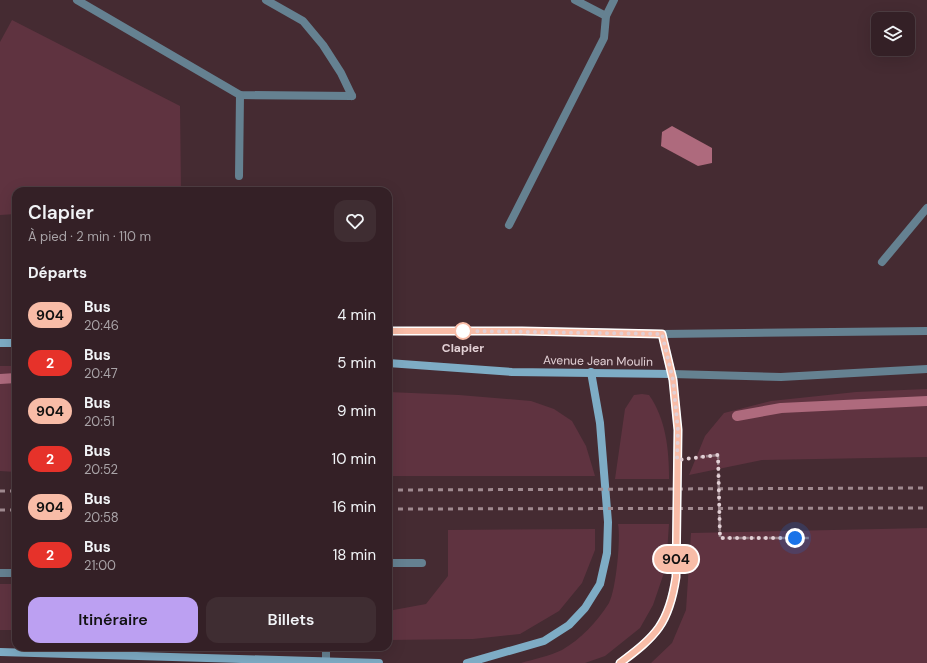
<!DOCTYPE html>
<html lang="fr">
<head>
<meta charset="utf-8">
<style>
	:root { --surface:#342026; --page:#3f2d32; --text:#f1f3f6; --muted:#a9a3a7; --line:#4e3e43; --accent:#bca0f2 }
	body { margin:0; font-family:"DM Sans",sans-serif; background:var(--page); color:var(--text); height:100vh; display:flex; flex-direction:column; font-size:15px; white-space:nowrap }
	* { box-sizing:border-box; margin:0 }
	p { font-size:13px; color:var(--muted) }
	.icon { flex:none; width:22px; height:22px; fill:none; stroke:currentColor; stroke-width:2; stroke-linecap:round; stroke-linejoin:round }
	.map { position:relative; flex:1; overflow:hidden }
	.panel { position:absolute; left:12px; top:187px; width:380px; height:464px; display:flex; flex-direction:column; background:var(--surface); border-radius:12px; box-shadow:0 4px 16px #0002,0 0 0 1px var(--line) }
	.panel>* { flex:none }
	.badge { padding:0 8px; border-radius:13px; font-size:14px; line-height:26px }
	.buttons { position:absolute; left:871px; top:12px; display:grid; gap:8px }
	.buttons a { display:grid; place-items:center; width:44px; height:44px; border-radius:8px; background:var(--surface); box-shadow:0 4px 16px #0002,0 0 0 1px var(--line); font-size:20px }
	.you { position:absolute; width:20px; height:20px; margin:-10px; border:3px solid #fff; border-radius:50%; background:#1a73e8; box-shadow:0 0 0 6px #1a73e833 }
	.map>.badge { position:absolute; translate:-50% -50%; box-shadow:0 0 0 2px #fff }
	h2 { padding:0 16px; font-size:15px; line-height:36px }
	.round { display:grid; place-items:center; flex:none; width:42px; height:42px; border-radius:12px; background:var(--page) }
	.headline { display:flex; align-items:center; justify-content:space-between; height:68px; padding:0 16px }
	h1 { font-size:19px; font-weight:600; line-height:30px }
	.button { display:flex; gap:8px; margin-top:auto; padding:8px 16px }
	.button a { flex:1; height:46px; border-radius:12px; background:var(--accent); color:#111; font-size:16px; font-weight:600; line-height:46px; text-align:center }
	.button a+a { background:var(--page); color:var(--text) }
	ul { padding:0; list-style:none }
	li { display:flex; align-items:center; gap:12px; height:48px; padding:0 16px }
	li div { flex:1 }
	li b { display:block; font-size:15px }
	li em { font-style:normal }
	li .badge { min-width:44px; font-weight:700; text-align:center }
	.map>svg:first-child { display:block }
	.green { fill:#5f3340 }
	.water { fill:#ae6a7d }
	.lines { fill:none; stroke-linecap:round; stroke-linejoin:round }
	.stream { stroke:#ae6a7d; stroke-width:10 }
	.path { stroke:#907a80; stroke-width:2.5; stroke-dasharray:4 2; stroke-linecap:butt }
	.service { stroke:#658191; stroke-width:8 }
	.minor { stroke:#658191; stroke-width:8 }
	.tertiary { stroke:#658191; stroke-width:8 }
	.secondary { stroke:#7eacc5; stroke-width:8 }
	.rail { stroke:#a08a90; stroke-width:3; stroke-dasharray:5 5; stroke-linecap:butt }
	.line-casing { stroke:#fff; stroke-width:9 }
	.line { stroke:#f8bca7; stroke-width:6 }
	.walk { stroke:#e2d0d5; stroke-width:4; stroke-dasharray:0 7.2 }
	.stop-dot { fill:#fff; stroke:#f8bca7; stroke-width:2 }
	.labels { text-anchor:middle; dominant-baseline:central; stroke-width:3.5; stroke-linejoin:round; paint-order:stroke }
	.stop-label { font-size:12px; font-weight:bold; fill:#e2d0d5; stroke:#452b32 }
	.street-label { font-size:12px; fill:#e2d0d5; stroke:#452b32 }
</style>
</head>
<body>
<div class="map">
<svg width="927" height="663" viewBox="0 0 927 663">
	<rect width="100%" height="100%" fill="#452b32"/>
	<!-- green -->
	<g class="green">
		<path d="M12 20 180 106 181 191H16V214L0 215V42Z"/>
		<path d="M16 366V472L0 471V366Z"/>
		<path d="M927 389V457L762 460 689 475 705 436 724 413 771 401 856 392Z"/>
		<path d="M388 392 459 395 531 401 554 409 572 421 586 446 595 476H388Z"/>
		<path d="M642 394 649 395C666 419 669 450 669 479H615L625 409 634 395Z"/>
		<path d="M618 524H669L666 567 653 605 640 628 605 656 585 663H521C534 659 550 656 562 650 581 639 597 622 609 603 616 590 621 538 618 524Z"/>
		<path d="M927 528V663H651L672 643 686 610 691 533Z"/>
		<path d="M595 529V550L582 583 559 611 520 634 473 639 388 640V611L426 604 448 576V530Z"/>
		<rect x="0" y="584" width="16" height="46"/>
	</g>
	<!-- water -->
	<path class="water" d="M672 126 712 148V163L698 166 661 146 662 132Z"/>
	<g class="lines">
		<!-- stream -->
		<g class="stream">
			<path d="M0 379 16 378"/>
			<path d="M737 416 781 408 927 401"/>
		</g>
		<!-- path -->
		<path class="path" d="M700 457 718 455 720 538H810"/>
		<!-- service -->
		<g class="service">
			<path d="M77 0 240 95 352 96"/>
			<path d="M239 176 240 95"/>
			<path d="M388 563H422"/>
			<path d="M0 573H16"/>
			<path d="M326 661V647"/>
		</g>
		<!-- minor -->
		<g class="minor">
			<path d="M266 0 303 21 323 45 341 73 352 96"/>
			<path d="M575 0 606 16"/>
			<path d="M509 225 604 38 606 16 614 0"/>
			<path d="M882 262 927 208"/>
		</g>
		<!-- tertiary -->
		<g class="tertiary">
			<path d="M662 334 927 331"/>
			<path d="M672 374 781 377 927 369"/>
		</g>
		<!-- secondary -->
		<g class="secondary">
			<path d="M388 331H522L662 334 673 380 678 430 676 577C669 624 656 636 620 663"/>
			<path d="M0 343H16"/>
			<path d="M388 363 512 372 672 374"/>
			<path d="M0 652 379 663"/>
			<path d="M467 663 544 641 569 625 585 608 600 584 607 553 608 522 600 423 591 372"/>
		</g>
		<!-- rail -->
		<g class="rail">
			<path d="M388 490 927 488"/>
			<path d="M0 491H16"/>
			<path d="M388 509 927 508"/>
			<path d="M0 510H16"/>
		</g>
	</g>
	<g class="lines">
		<!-- line casing -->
		<g class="line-casing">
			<path id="line" d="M388 331H522L662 334 673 380 678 430 676 577C669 624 656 636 620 663"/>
		</g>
		<!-- line -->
		<use href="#line" class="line"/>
		<!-- walk -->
		<path class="walk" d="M463 331 662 334 673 380 678 430 677 460 718 455 720 538H795"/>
	</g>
	<!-- markers -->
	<circle class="stop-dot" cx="463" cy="331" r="8"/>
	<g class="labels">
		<!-- stop labels -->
		<g class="stop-label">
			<text x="463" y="348">Clapier</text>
		</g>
		<!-- street labels -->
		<g class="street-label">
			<text transform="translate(598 361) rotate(1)">Avenue Jean Moulin</text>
		</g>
	</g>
</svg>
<div class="buttons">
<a><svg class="icon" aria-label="layers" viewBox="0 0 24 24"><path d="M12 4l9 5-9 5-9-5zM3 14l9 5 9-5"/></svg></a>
</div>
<div class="you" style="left:795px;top:538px"></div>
<b class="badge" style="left:676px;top:559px;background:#f8bca7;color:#111">904</b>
<section class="panel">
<div class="headline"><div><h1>Clapier</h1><p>À pied · 2 min · 110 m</p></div><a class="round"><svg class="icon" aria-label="heart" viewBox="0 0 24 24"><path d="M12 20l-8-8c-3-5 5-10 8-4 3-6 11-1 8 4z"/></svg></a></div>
<h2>Départs</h2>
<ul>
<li><span class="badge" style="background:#f8bca7;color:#111">904</span><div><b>Bus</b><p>20:46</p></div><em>4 min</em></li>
<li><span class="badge" style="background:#e6322a;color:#fff">2</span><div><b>Bus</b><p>20:47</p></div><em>5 min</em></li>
<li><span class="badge" style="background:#f8bca7;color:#111">904</span><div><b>Bus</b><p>20:51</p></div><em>9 min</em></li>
<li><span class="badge" style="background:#e6322a;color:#fff">2</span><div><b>Bus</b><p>20:52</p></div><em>10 min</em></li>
<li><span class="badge" style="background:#f8bca7;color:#111">904</span><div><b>Bus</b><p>20:58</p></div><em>16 min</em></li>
<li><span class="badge" style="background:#e6322a;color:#fff">2</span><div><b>Bus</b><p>21:00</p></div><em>18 min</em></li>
</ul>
<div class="button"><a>Itinéraire</a><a>Billets</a></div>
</section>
</div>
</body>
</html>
